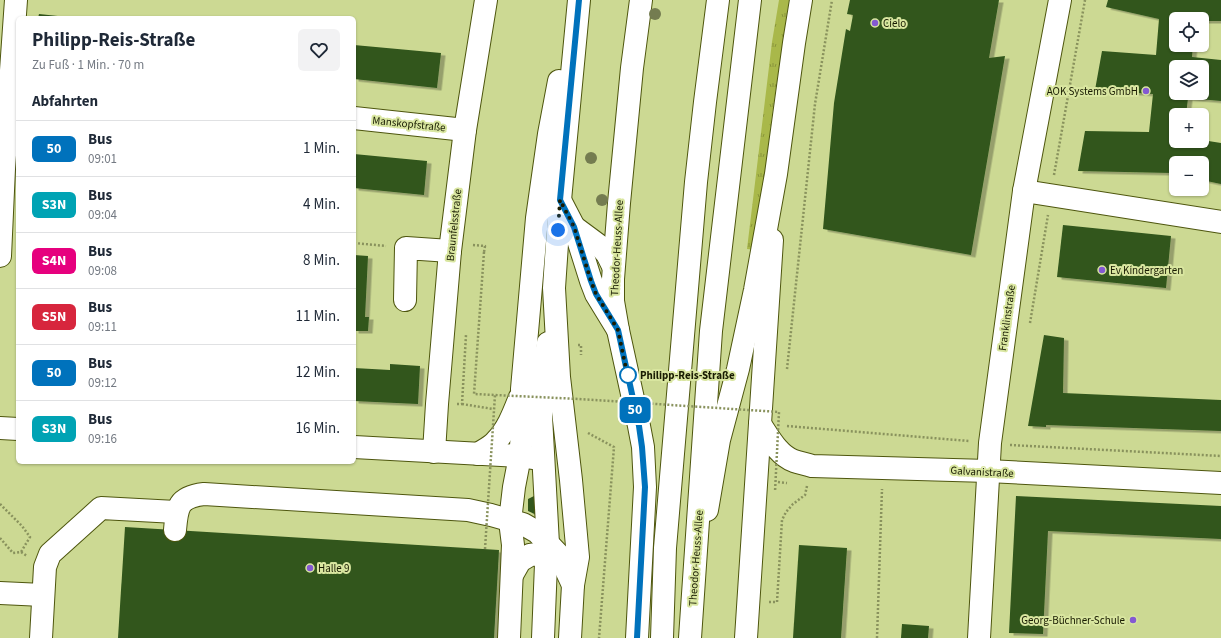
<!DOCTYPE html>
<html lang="de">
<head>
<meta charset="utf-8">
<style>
	:root { --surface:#fff; --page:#f2f2f3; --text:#1f2937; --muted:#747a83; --line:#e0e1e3 }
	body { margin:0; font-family:"Source Sans 3",sans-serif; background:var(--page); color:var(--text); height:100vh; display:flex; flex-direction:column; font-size:15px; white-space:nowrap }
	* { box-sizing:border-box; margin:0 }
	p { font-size:13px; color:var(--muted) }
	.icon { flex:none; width:22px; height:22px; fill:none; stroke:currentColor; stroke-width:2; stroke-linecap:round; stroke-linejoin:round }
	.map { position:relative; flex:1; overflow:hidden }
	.side { position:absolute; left:16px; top:16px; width:340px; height:448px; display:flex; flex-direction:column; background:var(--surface); border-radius:6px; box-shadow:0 1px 3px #0004 }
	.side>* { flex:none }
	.badge { padding:0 8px; border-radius:6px; font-size:14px; line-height:26px }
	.tools { position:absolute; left:1169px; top:12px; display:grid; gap:8px }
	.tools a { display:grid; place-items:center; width:40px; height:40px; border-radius:6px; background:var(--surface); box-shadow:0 1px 3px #0004; font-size:20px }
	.you { position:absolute; width:20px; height:20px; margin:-10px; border:3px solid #fff; border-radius:50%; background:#1a73e8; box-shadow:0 0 0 6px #1a73e833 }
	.map>.badge { position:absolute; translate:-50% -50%; box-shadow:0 0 0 2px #fff }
	h2 { padding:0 16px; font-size:15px; line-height:36px }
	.round { display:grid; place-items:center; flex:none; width:42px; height:42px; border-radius:6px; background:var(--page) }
	.head { display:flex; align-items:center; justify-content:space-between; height:68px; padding:0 16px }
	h1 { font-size:19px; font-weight:700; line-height:30px }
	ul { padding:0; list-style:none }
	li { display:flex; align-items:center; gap:12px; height:56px; padding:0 16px; border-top:1px solid var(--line) }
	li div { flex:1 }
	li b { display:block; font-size:15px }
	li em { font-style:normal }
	li .badge { min-width:44px; font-weight:700; text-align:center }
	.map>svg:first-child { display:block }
	.grass { fill:url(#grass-tufts) }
	.building { fill:#30561c; fill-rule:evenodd; filter:url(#shadow) }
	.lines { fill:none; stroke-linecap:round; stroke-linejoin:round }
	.minor-casing { stroke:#4e560e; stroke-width:24 }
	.major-casing { stroke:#4e560e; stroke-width:24 }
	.highway-casing { stroke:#4e560e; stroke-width:24 }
	.path { stroke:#89925d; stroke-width:2.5; stroke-dasharray:2 2; stroke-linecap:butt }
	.minor { stroke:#fff; stroke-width:22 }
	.major { stroke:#fff; stroke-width:22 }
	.highway { stroke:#fff; stroke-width:22 }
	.path-bridge { stroke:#89925d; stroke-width:2.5; stroke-dasharray:2 2; stroke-linecap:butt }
	.tree { fill:#747c50 }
	.line-casing { stroke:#fff; stroke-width:9 }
	.line { stroke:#0072bc; stroke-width:6 }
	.walk { stroke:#191c02; stroke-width:4; stroke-dasharray:0 7.2 }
	.poi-dot { fill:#8459d2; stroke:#d9e6a0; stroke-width:1.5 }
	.stop-dot { fill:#fff; stroke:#0072bc; stroke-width:2 }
	.labels { text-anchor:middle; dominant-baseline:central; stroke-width:4; stroke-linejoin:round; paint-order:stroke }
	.poi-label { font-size:11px; fill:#191c02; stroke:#d9e6a0; text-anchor:start }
	.street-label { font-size:11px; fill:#191c02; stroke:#d9e6a0 }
	.stop-label { font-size:11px; font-weight:bold; fill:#191c02; stroke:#d9e6a0; text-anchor:start }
</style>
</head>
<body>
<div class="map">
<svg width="1221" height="638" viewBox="0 0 1221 638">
	<defs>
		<pattern id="grass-tufts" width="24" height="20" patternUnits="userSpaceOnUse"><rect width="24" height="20" fill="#a9b84a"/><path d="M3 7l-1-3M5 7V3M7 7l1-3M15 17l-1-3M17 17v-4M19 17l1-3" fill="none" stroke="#89953b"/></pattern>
		<filter id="shadow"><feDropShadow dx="4.5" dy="2.5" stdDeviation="0" flood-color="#0004"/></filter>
	</defs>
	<rect width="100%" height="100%" fill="#ccd993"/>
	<!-- grass -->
	<path class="grass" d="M779 0H789L772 115 756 250 747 249 772 42Z"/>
	<!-- building -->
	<g class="building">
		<path d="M850 0H999L989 58 1005 56 971 255 823 229 834 103 846 29 850 31 853 15 847 14Z"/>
		<path d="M1108 0H1221V21H1202V19H1176V45H1193L1192 57 1221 60V101L1188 98 1186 115H1176V141H1202V140L1221 143V184L1202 180V163H1176V174L1172 173 1078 171 1085 131 1149 132 1153 94 1095 90 1102 51 1156 55 1159 19 1106 7ZM1176 67H1202V93H1176Z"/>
		<path d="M39 14 67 17V18H38Z"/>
		<path d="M354 45 441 53 437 88 354 79Z"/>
		<path d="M354 154 427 161 424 195 354 188Z"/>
		<path d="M1063 225 1171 236 1166 288 1057 277Z"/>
		<path d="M354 255 368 256 365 317H369L368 331H354Z"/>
		<path d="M1044 335 1064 338 1063 393 1221 400V431L1046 425V427L1028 426Z"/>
		<path d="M390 364 420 366 418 404 354 401V368L390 370Z"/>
		<path d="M538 494 539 516 528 511V499Z"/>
		<path d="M1016 496 1221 506V539L1048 531 1043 634 1009 633Z"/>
		<path d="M125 527 499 550 494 638H118Z"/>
		<path d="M799 545 847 548 841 638H793Z"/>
		<path d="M902 624 929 626 928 638H901Z"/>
	</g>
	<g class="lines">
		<!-- minor casing -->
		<g class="minor-casing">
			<g id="minor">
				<path d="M354 118 465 130"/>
				<path d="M1024 191 1221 222"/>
				<path d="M560 200 574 227 591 281 596 294 618 330"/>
				<path d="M574 227 601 247 607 254 613 266"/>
				<path d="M0 256 4 169 16 0"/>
				<path d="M405 300 406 248 450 251"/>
				<path d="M760 424C769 437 778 455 794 461 800 463 806 464 812 466L988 471 1221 483"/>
				<path d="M0 428 18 429"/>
				<path d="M354 447 520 456 534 458"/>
				<path d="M434 452 437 404 450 251 465 130 486 0"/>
				<path d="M478 454C484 450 492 446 496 441 508 429 514 412 520 397"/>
				<path d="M175 530C177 507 178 497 204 494L468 510 491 515 523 524 537 532 559 555 573 585"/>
				<path d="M512 575 520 561 530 555 537 554 543 557 546 564"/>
				<path d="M0 593 43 595"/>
				<path d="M41 638 45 567 50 554 101 508 176 512"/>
				<path d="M509 638 513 545 510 521 514 487 520 456 524 414 522 389 537 218 549 134 559 81"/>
				<path d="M543 638 546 564 548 544 541 416 542 376 548 343"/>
				<path d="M570 638 573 585 578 557 571 480 559 377 554 288 560 200 579 0"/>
				<path d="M746 638 772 240"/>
				<path d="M979 638 990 443 1024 191 1060 0"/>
			</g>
		</g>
		<!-- major casing -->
		<g class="major-casing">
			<g id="major">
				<path d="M707 510 719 440 738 369 755 290 776 174 794 43 801 0"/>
				<path d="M637 638 645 487 643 447 639 426 618 330 613 301V279L619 203 632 68 641 0"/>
			</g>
		</g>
		<!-- highway casing -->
		<g class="highway-casing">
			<g id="highway">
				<path d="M662 638 665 548 696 182 705 102 718 0"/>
				<path d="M690 638 711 331 750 0"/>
			</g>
		</g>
		<!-- path -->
		<g class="path">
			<path d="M1054 175 1085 0"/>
			<path d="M354 243 386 246"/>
			<path d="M473 245 485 246 484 252"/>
			<path d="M1030 323 1048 215"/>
			<path d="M578 345H581V355"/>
			<path d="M787 369 815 104 832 0"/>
			<path d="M457 404H462L466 335"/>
			<path d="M462 404 493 409"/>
			<path d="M787 426 969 441"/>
			<path d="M588 433 614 447 599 638"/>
			<path d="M1010 445 1221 456"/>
			<path d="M778 482 787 483"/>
			<path d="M0 504 22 526 30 537 21 552"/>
			<path d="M0 538 13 553 21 552 27 556"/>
			<path d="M769 602H777L782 520 786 512 793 504 805 495 807 486"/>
			<path d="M877 638 882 489"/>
		</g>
		<!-- minor -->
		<use href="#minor" class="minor"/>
		<!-- major -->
		<use href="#major" class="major"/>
		<!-- highway -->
		<use href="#highway" class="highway"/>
		<!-- path-bridge -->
		<g class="path-bridge">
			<path d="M484 252 474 394 579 399 779 412 775 492"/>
			<path d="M485 549 495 395"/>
		</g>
	</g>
	<!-- trees -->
	<g class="tree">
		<circle cx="655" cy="14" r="6"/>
		<circle cx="591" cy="158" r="6"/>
		<circle cx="602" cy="200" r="6"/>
	</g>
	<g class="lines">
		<!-- line casing -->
		<g class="line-casing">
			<path id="line" d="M579 0 560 200 574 227 591 281 596 294 618 330 639 426 642 447 645 487 637 638"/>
		</g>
		<!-- line -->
		<use href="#line" class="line"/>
		<!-- walk -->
		<path class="walk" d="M558 230 560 200 574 227 591 281 596 294 618 330 628 378V375"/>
	</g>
	<!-- markers -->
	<g class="poi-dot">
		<circle cx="875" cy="23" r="4"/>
		<circle cx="1146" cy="91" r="4"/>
		<circle cx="1102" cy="270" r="4"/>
		<circle cx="310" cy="568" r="4"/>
		<circle cx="1133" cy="620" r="4"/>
	</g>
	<circle class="stop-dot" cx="628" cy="375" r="8"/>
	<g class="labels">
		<!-- poi labels -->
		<g class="poi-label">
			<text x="883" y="23">Cielo</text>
			<text x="1138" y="91" text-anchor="end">AOK Systems GmbH</text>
			<text x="1110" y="270">Ev Kindergarten</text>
			<text x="318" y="568">Halle 9</text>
			<text x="1125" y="620" text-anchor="end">Georg-Büchner-Schule</text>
		</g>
		<!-- street labels -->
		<g class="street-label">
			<text transform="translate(409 124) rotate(6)">Manskopfstraße</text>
			<text transform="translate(454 225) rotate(-84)">Braunfelsstraße</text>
			<text transform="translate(617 248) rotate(-87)">Theodor-Heuss-Allee</text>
			<text transform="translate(1007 318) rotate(-82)">Franklinstraße</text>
			<text transform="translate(982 472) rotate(3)">Galvanistraße</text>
			<text transform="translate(696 558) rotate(-86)">Theodor-Heuss-Allee</text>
		</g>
		<!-- stop labels -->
		<g class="stop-label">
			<text x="640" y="375">Philipp-Reis-Straße</text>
		</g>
	</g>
</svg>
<div class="tools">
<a><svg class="icon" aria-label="locate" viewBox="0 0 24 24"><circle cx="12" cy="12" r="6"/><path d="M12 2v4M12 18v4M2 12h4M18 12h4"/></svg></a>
<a><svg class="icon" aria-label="layers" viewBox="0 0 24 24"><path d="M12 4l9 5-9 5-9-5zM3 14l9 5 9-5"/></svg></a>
<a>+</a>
<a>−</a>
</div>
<div class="you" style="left:558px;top:230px"></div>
<b class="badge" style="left:635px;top:410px;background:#0072bc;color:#fff">50</b>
<section class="side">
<div class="head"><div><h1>Philipp-Reis-Straße</h1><p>Zu Fuß · 1 Min. · 70 m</p></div><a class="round"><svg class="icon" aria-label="heart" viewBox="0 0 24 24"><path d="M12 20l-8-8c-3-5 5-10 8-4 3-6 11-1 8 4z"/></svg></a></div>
<h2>Abfahrten</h2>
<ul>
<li><span class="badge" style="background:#0072bc;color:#fff">50</span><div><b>Bus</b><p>09:01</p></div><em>1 Min.</em></li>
<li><span class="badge" style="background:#00a3b4;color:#fff">S3N</span><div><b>Bus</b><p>09:04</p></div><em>4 Min.</em></li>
<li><span class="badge" style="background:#e6007e;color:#fff">S4N</span><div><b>Bus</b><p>09:08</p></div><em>8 Min.</em></li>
<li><span class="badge" style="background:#d7263d;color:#fff">S5N</span><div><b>Bus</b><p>09:11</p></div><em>11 Min.</em></li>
<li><span class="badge" style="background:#0072bc;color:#fff">50</span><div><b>Bus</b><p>09:12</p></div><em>12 Min.</em></li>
<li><span class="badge" style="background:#00a3b4;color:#fff">S3N</span><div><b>Bus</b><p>09:16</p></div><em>16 Min.</em></li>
</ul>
</section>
</div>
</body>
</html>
